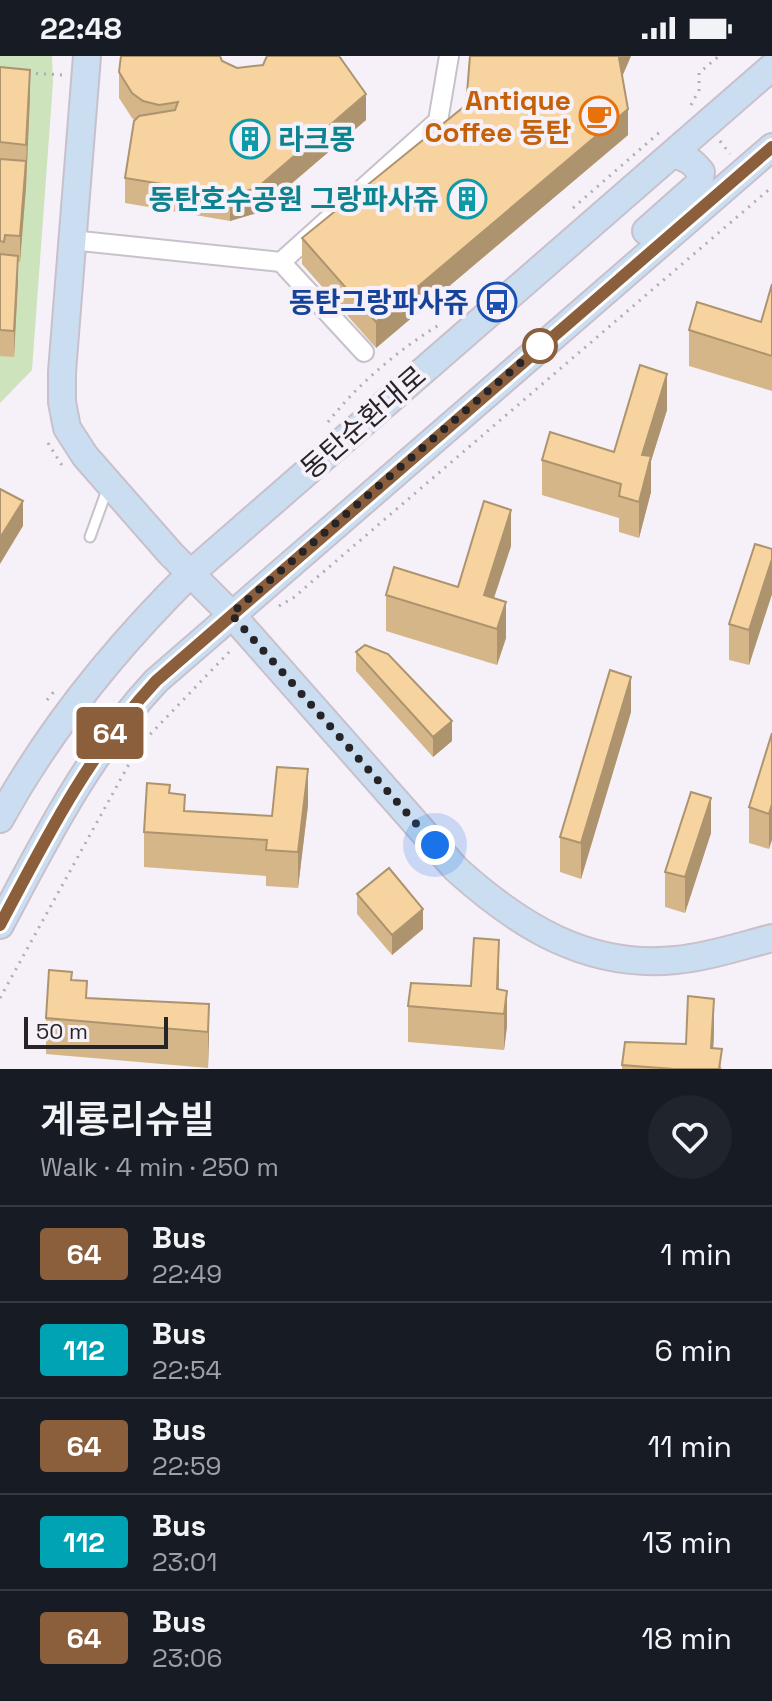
<!DOCTYPE html>
<html lang="en">
<head>
<meta charset="utf-8">
<style>
	:root { --surface:#171b24; --page:#20242c; --text:#f1f3f6; --muted:#9ea1a6; --line:#363941 }
	body { margin:0; font-family:"Space Grotesk","Noto Sans KR",sans-serif; background:var(--page); color:var(--text); height:100vh; display:flex; flex-direction:column; font-size:30px; white-space:nowrap }
	* { box-sizing:border-box; margin:0 }
	p { font-size:26px; color:var(--muted) }
	.icon { flex:none; width:44px; height:44px; fill:none; stroke:currentColor; stroke-width:2; stroke-linecap:round; stroke-linejoin:round }
	.map { position:relative; height:1013px; overflow:hidden }
	.sheet { display:flex; flex-direction:column; background:var(--surface); flex:1 }
	.sheet>* { flex:none }
	.badge { padding:0 16px; border-radius:6px; font-size:28px; line-height:52px }
	.scale { position:absolute; left:24px; bottom:20px; width:144px; box-sizing:border-box; padding-left:8px; border:4px solid #272428; border-top:0; font-size:22px; line-height:28px; white-space:nowrap; color:#272428; -webkit-text-stroke:6px #f6f0f9; paint-order:stroke }
	.you { position:absolute; width:40px; height:40px; margin:-20px; border:6px solid #fff; border-radius:50%; background:#1a73e8; box-shadow:0 0 0 12px #1a73e833 }
	.map>.badge { position:absolute; translate:-50% -50%; box-shadow:0 0 0 4px #fff }
	.round { display:grid; place-items:center; flex:none; width:84px; height:84px; border-radius:42px; background:var(--page) }
	.overview { display:flex; align-items:center; justify-content:space-between; height:136px; padding:0 40px }
	h1 { font-size:38px; font-weight:600; line-height:60px }
	ul { padding:0; list-style:none }
	li { display:flex; align-items:center; gap:24px; height:96px; padding:0 40px; border-top:2px solid var(--line) }
	li div { flex:1 }
	li b { display:block; font-size:30px }
	li em { font-style:normal }
	li .badge { min-width:88px; font-weight:700; text-align:center }
	.status { display:flex; justify-content:space-between; align-items:center; height:56px; padding:0 40px; background:var(--surface); direction:ltr }
	.status svg { height:22px; fill:currentColor }
	.map>svg:first-child { display:block }
	.green { fill:#cce3bb }
	.lines { fill:none; stroke-linecap:round; stroke-linejoin:round }
	.lane-casing { stroke:#c8c1cb; stroke-width:13 }
	.street-casing { stroke:#c8c1cb; stroke-width:22 }
	.secondary-casing { stroke:#c8c1cb; stroke-width:30 }
	.path { stroke:#b1acb4; stroke-width:3; stroke-dasharray:2 6; stroke-linecap:butt }
	.lane { stroke:#fff; stroke-width:9 }
	.street { stroke:#fff; stroke-width:18 }
	.secondary { stroke:#caddf1; stroke-width:26 }
	.wall { fill:#d4b689 }
	.shaded-wall { fill:#ad946f }
	.building { fill:#f7d49f; stroke:#ad946f; stroke-width:2 }
	.line-casing { stroke:#fff; stroke-width:18 }
	.line { stroke:#8b5e3c; stroke-width:12 }
	.walk { stroke:#272428; stroke-width:8; stroke-dasharray:0 14.4 }
	.stop-dot { fill:#fff; stroke:#8b5e3c; stroke-width:4 }
	.labels { text-anchor:middle; dominant-baseline:central; stroke-width:8; stroke-linejoin:round; paint-order:stroke }
	.food-label { font-size:28px; font-weight:bold; fill:#c56008; stroke:#f6f0f9; text-anchor:end }
	.culture-label { font-size:28px; font-weight:bold; fill:#0d838f; stroke:#f6f0f9; text-anchor:start }
	.transit-label { font-size:28px; font-weight:bold; fill:#164399; stroke:#f6f0f9; text-anchor:end }
	.street-label { font-size:28px; fill:#272428; stroke:#f6f0f9 }
</style>
</head>
<body>
<div class="status"><b>22:48</b><svg viewBox="0 0 49 12"><path d="M0 12V9h3v3zM5 12V6h3v6zM10 12V3h3v9zM15 12V0h3v12zM26 1h20v11H26zM47 4h2v5h-2z"/></svg></div>
<div class="map">
<svg width="772" height="1013" viewBox="0 0 772 1013">
	<rect width="100%" height="100%" fill="#f6f0f9"/>
	<!-- green -->
	<path class="green" d="M0 0H52L53 26 32 314 0 347Z"/>
	<g class="lines">
		<!-- lane casing -->
		<g class="lane-casing">
			<path id="lane" d="M90 481 108 431"/>
		</g>
		<!-- street casing -->
		<g class="street-casing">
			<g id="street">
				<path d="M71 184 281 206 438 65 449 0"/>
				<path d="M281 206 364 296"/>
			</g>
		</g>
		<!-- secondary casing -->
		<g class="secondary-casing">
			<g id="secondary">
				<path d="M87 0 62 316V346L67 372 85 400 171 498 231 558 456 813C519 870 588 913 676 904 708 901 741 890 772 882"/>
				<path d="M646 175 699 128 701 116C693 106 686 101 674 99"/>
				<path d="M0 763C51 670 116 591 191 517L772 11"/>
				<path d="M0 869C46 782 89 697 156 625L772 91"/>
			</g>
		</g>
		<!-- path -->
		<g class="path">
			<path d="M28 17 63 19"/>
			<path d="M691 49 699 34V17L719 0"/>
			<path d="M720 85 730 98"/>
			<path d="M573 152 661 75"/>
			<path d="M328 366C357 329 398 294 439 269"/>
			<path d="M48 387 63 411"/>
			<path d="M279 550 293 542 772 131"/>
			<path d="M47 644 57 632"/>
			<path d="M0 942 139 690 232 593"/>
		</g>
		<!-- lane -->
		<use href="#lane" class="lane"/>
		<!-- street -->
		<use href="#street" class="street"/>
		<!-- secondary -->
		<use href="#secondary" class="secondary"/>
	</g>
	<!-- wall -->
	<g class="wall">
		<path d="M470 0H631L622 20 628 79 376 292 302 208V182L466 49Z"/>
		<path d="M222 5 366 64 257 157 230 165 125 147V122L134 64 132 62 119 42V16Z"/>
		<path d="M0 11 30 40 26 131 20 206H18L14 301 0 300Z"/>
		<path d="M772 228V335L689 310V274L761 266Z"/>
		<path d="M667 354 651 405V436L639 482 619 476V462L542 439V404L614 396Z"/>
		<path d="M511 490 494 542 506 582 497 609 386 575V539L458 531Z"/>
		<path d="M772 493V538L749 609 729 604V568Z"/>
		<path d="M356 596 452 685 433 701 356 615Z"/>
		<path d="M631 656 581 823 560 816V781Z"/>
		<path d="M772 677 769 793 749 787V751Z"/>
		<path d="M170 737 185 755 272 760 308 749 298 832 266 830V820L144 811V776Z"/>
		<path d="M711 777 685 857 665 851V816Z"/>
		<path d="M357 838 423 873 392 899 357 858Z"/>
		<path d="M499 920V934L507 970 504 994 408 986V950Z"/>
		<path d="M72 924 87 942 209 948 208 1012 46 998V962Z"/>
		<path d="M714 978 713 992 722 1013H622V1009Z"/>
	</g>
	<!-- shaded-wall -->
	<g class="shaded-wall">
		<path d="M620 0H631L619 28V2Z"/>
		<path d="M30 14V40L26 131 20 206V180L26 106Z"/>
		<path d="M366 38V64L257 157 230 165V139Z"/>
		<path d="M628 53V79L376 292V266Z"/>
		<path d="M18 200V226L14 301V275Z"/>
		<path d="M667 318V354L651 405V436L639 482V446L642 399Z"/>
		<path d="M23 445V470L0 508V482Z"/>
		<path d="M511 454V490L485 569 484 539Z"/>
		<path d="M772 503V538L749 609V574Z"/>
		<path d="M506 546V582L497 609V573Z"/>
		<path d="M631 621V656L581 823V787Z"/>
		<path d="M452 665V685L433 701V681Z"/>
		<path d="M308 713V749L298 832V796Z"/>
		<path d="M711 742V777L685 857V821Z"/>
		<path d="M772 748V784L769 793V758Z"/>
		<path d="M423 853V873L392 899V879Z"/>
		<path d="M499 884V920L497 958V933Z"/>
		<path d="M507 935V970L504 994V958Z"/>
		<path d="M714 943V978L712 1013 711 992Z"/>
		<path d="M209 948V983L208 1012V976Z"/>
	</g>
	<!-- building -->
	<g class="building">
		<path d="M121 0H220L222 5 237 12 263 9 267 0H339L366 38 257 132 230 139 125 122 134 65 139 60 175 54 178 46 159 49 143 45 132 37 119 16Z"/>
		<path d="M470 0H620L619 2 628 53 376 266 302 182 466 49Z"/>
		<path d="M0 11 30 14 26 89 0 86Z"/>
		<path d="M0 103 26 105 20 180 5 179 4 186 0 185Z"/>
		<path d="M0 198 18 200 14 275 0 274Z"/>
		<path d="M772 228V300L689 274 697 246 761 266Z"/>
		<path d="M640 309 667 318 642 399 651 400 639 446 619 440 621 428 542 404 550 376 614 396Z"/>
		<path d="M0 433 23 445 0 482Z"/>
		<path d="M484 445 511 454 484 539 506 546 497 573 386 539 394 511 458 531Z"/>
		<path d="M755 488 772 493V503L749 574 729 568Z"/>
		<path d="M365 589 388 598 452 665 433 681 356 596Z"/>
		<path d="M610 614 631 621 581 787 560 781Z"/>
		<path d="M772 677V748L769 758 749 751Z"/>
		<path d="M277 711 308 713 298 796 266 794 267 784 144 776 147 727 170 729 169 737 185 739 184 755 272 760Z"/>
		<path d="M691 736 711 742 685 821 665 816Z"/>
		<path d="M389 812 423 853 392 879 357 838Z"/>
		<path d="M474 882 499 884 497 933 507 935 504 958 408 950 411 927 471 930Z"/>
		<path d="M49 914 72 916 71 924 87 925 86 942 209 948 208 976 46 962Z"/>
		<path d="M688 940 714 943 711 992 722 993 719 1013H674L622 1009 625 986 686 988Z"/>
	</g>
	<g class="lines">
		<!-- line casing -->
		<g class="line-casing">
			<path id="line" d="M0 869C46 782 89 697 156 625L772 91"/>
		</g>
		<!-- line -->
		<use href="#line" class="line"/>
		<!-- walk -->
		<path class="walk" d="M435 789 231 558 540 290"/>
	</g>
	<!-- icons -->
	<defs>
		<g id="cafe-ring" transform="scale(2)"><circle r="9.5" fill="#f6f0f9" stroke="#e8710a" stroke-width="1.5"/><path d="M-5.5-4.5H6V0H3Q3 3.5 0 3.5H-2.5Q-5.5 3.5-5.5 0ZM3-3.2v2h1.7v-2ZM-6 4.5H4V6H-6Z" fill="#e8710a"/></g>
		<g id="building-ring" transform="scale(2)"><circle r="9.5" fill="#f6f0f9" stroke="#0f9aa8" stroke-width="1.5"/><path d="M-4-6H4V6H1V3H-1V6H-4ZM-2.5-4.3h1.7v1.8h-1.7ZM.8-4.3h1.7v1.8H.8ZM-2.5-1h1.7V.8h-1.7ZM.8-1h1.7V.8H.8Z" fill="#0f9aa8"/></g>
		<g id="bus-ring" transform="scale(2)"><circle r="9.5" fill="#f6f0f9" stroke="#1a4fb4" stroke-width="1.5"/><path d="M-5-6H5V4H4V6H2V4H-2V6H-4V4H-5ZM-3.5-4V0h7V-4ZM-3.5 1.2v1.5H-2V1.2ZM2 1.2v1.5H3.5V1.2Z" fill="#1a4fb4"/></g>
	</defs>
	<g fill-rule="evenodd">
		<use href="#cafe-ring" x="599" y="60"/>
		<use href="#building-ring" x="250" y="83"/>
		<use href="#building-ring" x="467" y="143"/>
		<use href="#bus-ring" x="497" y="246"/>
	</g>
	<!-- markers -->
	<circle class="stop-dot" cx="540" cy="290" r="16"/>
	<g class="labels">
		<!-- food labels -->
		<g class="food-label">
			<text x="571" y="44">Antique<tspan x="571" dy="32">Coffee 동탄</tspan></text>
		</g>
		<!-- culture labels -->
		<g class="culture-label">
			<text x="278" y="83">라크몽</text>
			<text x="439" y="143" text-anchor="end">동탄호수공원 그랑파사쥬</text>
		</g>
		<!-- transit labels -->
		<g class="transit-label">
			<text x="469" y="246">동탄그랑파사쥬</text>
		</g>
		<!-- street labels -->
		<g class="street-label">
			<text transform="translate(363 366) rotate(-41)">동탄순환대로</text>
		</g>
	</g>
</svg>
<div class="scale">50 m</div>
<div class="you" style="left:435px;top:789px"></div>
<b class="badge" style="left:110px;top:677px;background:#8b5e3c;color:#fff">64</b>
</div>
<section class="sheet">
<div class="overview"><div><h1>계룡리슈빌</h1><p>Walk · 4 min · 250 m</p></div><a class="round"><svg class="icon" aria-label="heart" viewBox="0 0 24 24"><path d="M12 20l-8-8c-3-5 5-10 8-4 3-6 11-1 8 4z"/></svg></a></div>
<ul>
<li><span class="badge" style="background:#8b5e3c;color:#fff">64</span><div><b>Bus</b><p>22:49</p></div><em>1 min</em></li>
<li><span class="badge" style="background:#00a3b4;color:#fff">112</span><div><b>Bus</b><p>22:54</p></div><em>6 min</em></li>
<li><span class="badge" style="background:#8b5e3c;color:#fff">64</span><div><b>Bus</b><p>22:59</p></div><em>11 min</em></li>
<li><span class="badge" style="background:#00a3b4;color:#fff">112</span><div><b>Bus</b><p>23:01</p></div><em>13 min</em></li>
<li><span class="badge" style="background:#8b5e3c;color:#fff">64</span><div><b>Bus</b><p>23:06</p></div><em>18 min</em></li>
</ul>
</section>
</body>
</html>
